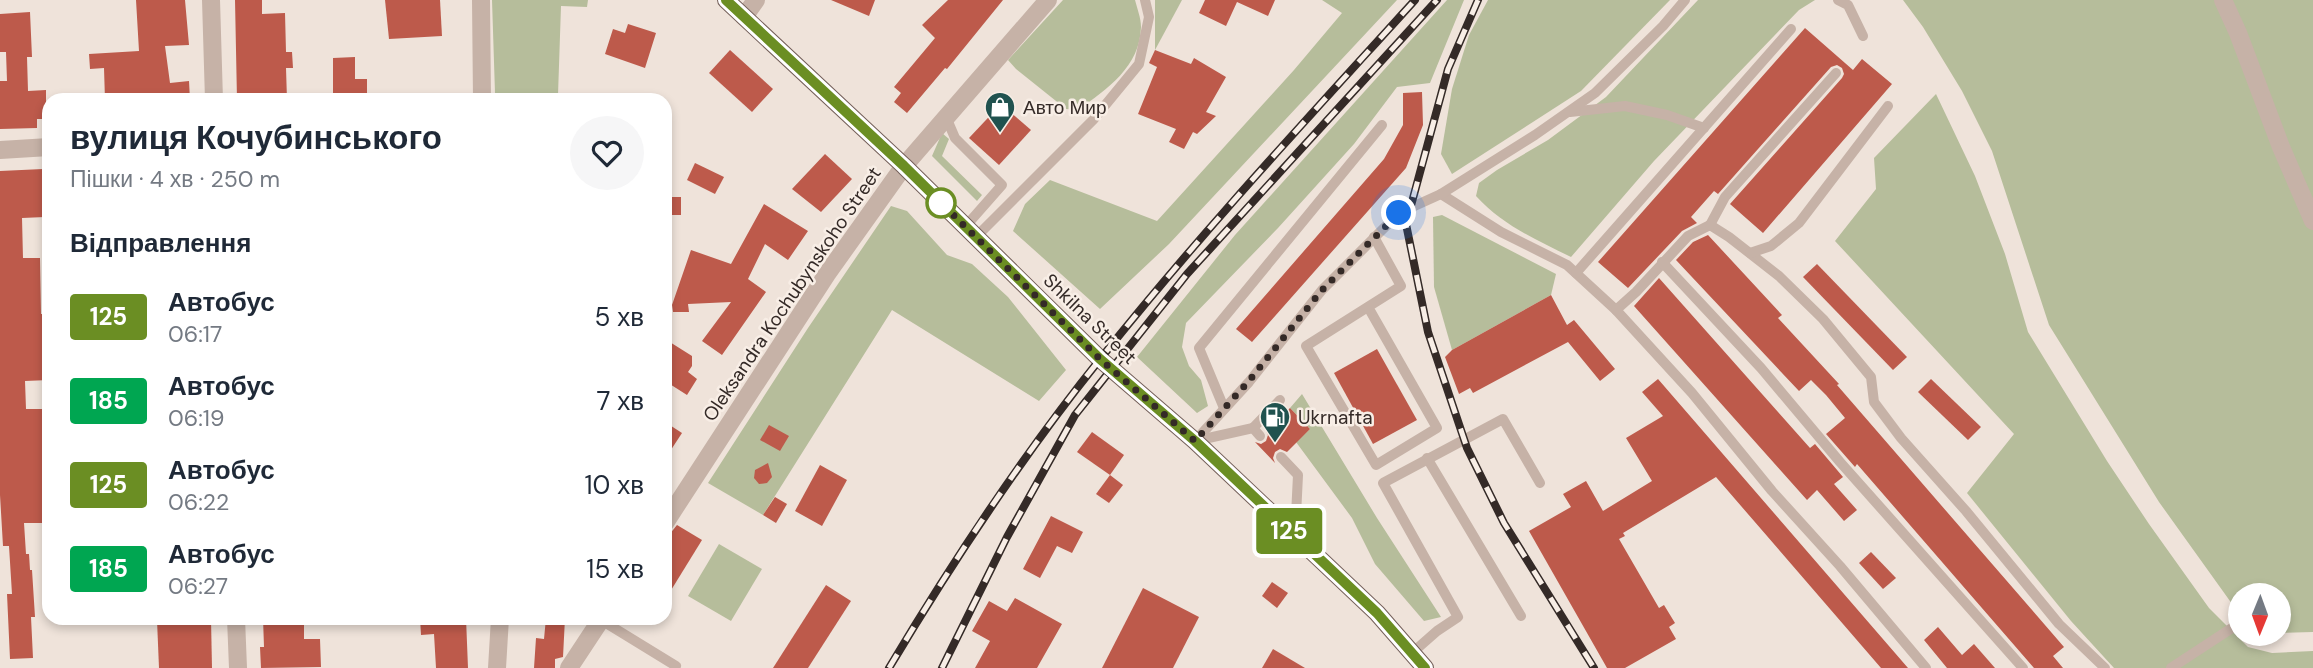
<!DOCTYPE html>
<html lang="uk">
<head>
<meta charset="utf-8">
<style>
	:root { --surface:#fff; --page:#f6f6f7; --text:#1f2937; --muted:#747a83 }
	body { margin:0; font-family:"DM Sans",sans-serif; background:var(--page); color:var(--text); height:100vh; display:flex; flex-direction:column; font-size:26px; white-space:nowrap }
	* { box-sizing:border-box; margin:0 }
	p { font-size:23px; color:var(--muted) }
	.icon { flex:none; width:38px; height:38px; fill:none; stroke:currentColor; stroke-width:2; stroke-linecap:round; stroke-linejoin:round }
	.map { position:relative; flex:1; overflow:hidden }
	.side { position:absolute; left:42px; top:93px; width:630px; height:532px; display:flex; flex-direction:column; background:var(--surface); border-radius:21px; box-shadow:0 4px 10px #0003 }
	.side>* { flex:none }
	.badge { padding:0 14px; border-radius:5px; font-size:24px; line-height:46px }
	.needle { width:46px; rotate:181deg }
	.controls { position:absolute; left:2228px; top:583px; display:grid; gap:14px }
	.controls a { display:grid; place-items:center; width:63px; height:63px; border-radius:50%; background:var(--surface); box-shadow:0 4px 10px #0003; font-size:35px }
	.you { position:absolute; width:35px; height:35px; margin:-18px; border:5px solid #fff; border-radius:50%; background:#1a73e8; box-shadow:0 0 0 10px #1a73e833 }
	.map>.badge { position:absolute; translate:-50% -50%; box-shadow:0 0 0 4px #fff }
	h2 { padding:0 28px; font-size:26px; line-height:63px }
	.round { display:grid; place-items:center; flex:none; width:74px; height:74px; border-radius:37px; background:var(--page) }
	.summary { display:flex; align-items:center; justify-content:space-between; height:119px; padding:0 28px }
	h1 { font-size:33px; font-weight:700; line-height:52px }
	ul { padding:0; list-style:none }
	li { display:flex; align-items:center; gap:21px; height:84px; padding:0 28px }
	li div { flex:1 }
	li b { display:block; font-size:26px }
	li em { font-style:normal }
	li .badge { min-width:77px; font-weight:700; text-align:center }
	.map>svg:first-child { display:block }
	.green { fill:#b6bd9b }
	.building { fill:#bd5a4b }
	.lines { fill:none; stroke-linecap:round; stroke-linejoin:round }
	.service { stroke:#c6b2a7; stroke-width:10 }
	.minor { stroke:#c6b2a7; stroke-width:18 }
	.tertiary { stroke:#c6b2a7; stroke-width:18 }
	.primary { stroke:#745f59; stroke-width:18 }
	.rail-casing { stroke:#342a27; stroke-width:8 }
	.rail { stroke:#f8eee6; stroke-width:5; stroke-dasharray:16; stroke-linecap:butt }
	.line-casing { stroke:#fff; stroke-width:16 }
	.line { stroke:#6b8e23; stroke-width:10 }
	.walk { stroke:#342a27; stroke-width:7; stroke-dasharray:0 12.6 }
	.stop-dot { fill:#fff; stroke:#6b8e23; stroke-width:3.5 }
	.labels { text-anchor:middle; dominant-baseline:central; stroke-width:5; stroke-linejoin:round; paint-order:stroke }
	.poi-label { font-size:19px; fill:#342a27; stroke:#f8eee6; text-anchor:start }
	.street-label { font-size:19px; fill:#342a27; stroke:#f8eee6 }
</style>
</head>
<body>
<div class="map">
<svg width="2313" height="668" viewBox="0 0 2313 668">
	<rect width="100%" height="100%" fill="#efe3da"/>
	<!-- green -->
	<g class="green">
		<path d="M492 0H588L587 7 561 6 558 95 553 100H518L495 93Z"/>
		<path d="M1063 0H1135C1137 8 1141 18 1141 27 1140 67 1107 89 1078 110L1066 109 1016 69 1008 60Z"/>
		<path d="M1155 0H1182L1155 50Z"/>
		<path d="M1322 0H1397L1169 244 1100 309 1013 231 1025 204 1050 180 1157 221 1294 70 1342 13Z"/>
		<path d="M1447 0H1464L1430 83 1397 87 1354 144 1278 228 1186 323 1182 347 1189 366 1201 380 1208 406 1197 413 1137 357 1235 235Z"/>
		<path d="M1488 0H1670L1581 91 1452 174 1441 154 1452 89 1469 35Z"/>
		<path d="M1698 0H1815L1799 10 1654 161 1571 257C1537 240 1502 225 1476 196L1479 183 1497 170 1548 140 1606 97Z"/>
		<path d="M1903 0H2313V632L2279 633 2278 595H2240V615L2159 502 2049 325 1992 151 1962 91 1923 27Z"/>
		<path d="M1936 94 1975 176 2005 254 2028 332 2107 461 2149 524 2209 608 2248 647 2272 653 2313 651V668H2114L2071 621 1967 493 2014 434 1835 241 1876 189 1874 158Z"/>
		<path d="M942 133 949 139 942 156 982 195 977 201 932 156Z"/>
		<path d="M891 206 907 211 947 255 972 264 1008 297 1066 370 1039 401 892 310 763 515 708 483 808 328Z"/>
		<path d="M1442 215 1556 274 1551 295 1452 350 1434 287 1433 217Z"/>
		<path d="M1302 394 1377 518 1441 617 1424 621 1375 564 1352 518 1296 442 1310 429 1290 408Z"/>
		<path d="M719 544 762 569 731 621 688 596Z"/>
	</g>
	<!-- building -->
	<g class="building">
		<path d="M136 0H185L189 45 165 46 170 83 189 81 190 100H105L104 68 90 69 89 54 139 51Z"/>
		<path d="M235 0H262V14L285 13 286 52H292L293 68H286L287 100H237Z"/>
		<path d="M385 0H440L442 36 389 39Z"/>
		<path d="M831 0H875L869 16Z"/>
		<path d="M948 0H1003L947 69 945 68 907 113 894 102 901 93 894 87 935 38 922 25Z"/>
		<path d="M1205 0H1275L1268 16 1237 2 1226 26 1199 13Z"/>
		<path d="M30 12 32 57H27L28 91 46 90V119H37V128L0 129V81H7L6 52H0V14Z"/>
		<path d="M628 24 656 33 645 68 605 54 613 29 625 33Z"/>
		<path d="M1805 28 1853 70 1862 59 1892 84 1763 233 1730 204 1842 78 1844 74 1842 68 1837 65 1831 67 1718 194 1714 191 1691 217 1697 223 1682 231 1628 288 1598 262Z"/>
		<path d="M730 50 773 89 752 112 709 73Z"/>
		<path d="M1155 50 1191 64 1194 58 1226 77 1206 112 1216 116 1197 134 1193 132 1184 149 1169 142 1176 129 1138 114 1157 67 1149 63Z"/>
		<path d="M355 57V79H367V100H333V58Z"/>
		<path d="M1422 92 1423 125 1406 168 1252 342 1236 329 1384 159 1403 125V93Z"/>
		<path d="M1001 104 1031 130 999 165 969 138Z"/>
		<path d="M825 154 852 179 821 212 792 189Z"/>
		<path d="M695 163 724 177 715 194 687 180Z"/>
		<path d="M43 169 45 217 22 218 23 258H40L41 314H49V330H47L49 380 25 381 26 409H49V461H45L46 523H24L26 554H29L30 570H32L35 617H31L33 658 10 659 7 594H12L9 546H3L0 495V171Z"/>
		<rect x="665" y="197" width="16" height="18"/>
		<path d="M764 204 808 231 788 260 765 244 748 279 766 292 722 355 702 341 731 302 688 304 689 312H673L672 305 691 250 731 264Z"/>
		<path d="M1708 235 1782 315 1778 318 1839 384 1837 385 2064 647 2053 656 2063 668H2034L1857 464 1855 467 1826 434 1845 418 1826 395 1811 380 1799 391 1676 260 1693 242Z"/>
		<path d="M1817 264 1907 357 1893 370 1803 277Z"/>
		<path d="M1659 278 1810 448 1815 444 1843 477 1834 484 1857 510 1844 521 1817 490 1807 500 1634 306Z"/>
		<path d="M1551 295 1567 325 1574 320 1615 369 1600 381 1568 342 1473 393 1470 388 1459 394 1445 357 1452 350Z"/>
		<path d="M665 339 692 356V366L688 372 697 379 687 395 665 381Z"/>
		<path d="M1377 349 1417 420 1373 444 1334 373Z"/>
		<path d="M1658 379 1908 668H1881L1716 477 1623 533 1625 536 1619 539 1659 608 1664 605 1675 623 1669 627 1676 639 1625 668H1607L1529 531 1571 507 1563 494 1586 481 1603 511 1652 481 1626 438 1663 416 1642 392Z"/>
		<path d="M1931 379 1981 427 1968 440 1918 392Z"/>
		<path d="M1290 408 1310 429 1287 452 1280 449 1275 452 1273 458 1275 463 1255 442 1261 444 1266 441 1268 435 1266 431Z"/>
		<path d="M665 422 682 433 665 459Z"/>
		<path d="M769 425 789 436 780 451 760 440Z"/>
		<path d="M1092 432 1124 455 1110 475 1077 452Z"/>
		<path d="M768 463 772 477 767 483 759 484 754 478 755 470Z"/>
		<path d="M820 465 847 480 822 526 795 511Z"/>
		<path d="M1110 475 1123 485 1109 503 1096 494Z"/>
		<path d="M775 497 787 504 776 523 763 515Z"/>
		<path d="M1051 516 1083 532 1072 553 1057 546 1040 578 1023 569Z"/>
		<path d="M677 525 702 540 665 600V540Z"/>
		<path d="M1871 552 1896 578 1883 589 1859 563Z"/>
		<path d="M1272 582 1288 593 1277 608 1262 596Z"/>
		<path d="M826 585 851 601 808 668H773Z"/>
		<path d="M1143 588 1199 617 1173 668H1102Z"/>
		<path d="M1015 598 1062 624 1037 668H975L990 641 972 631 989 601 1007 611Z"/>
		<path d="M263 618H304V639H320L321 667 261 668 260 647H264Z"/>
		<path d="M420 618H466L468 668H436L434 634 421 635Z"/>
		<path d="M546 618H565L563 657 555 659V668H534L536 638 544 639Z"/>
		<path d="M211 619 212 668H159L157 620Z"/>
		<path d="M1938 627 1962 655 1974 644 1995 668H1947L1924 640Z"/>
		<path d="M1273 649 1305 668H1262Z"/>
	</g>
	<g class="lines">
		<!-- service -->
		<g class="service">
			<path d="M1838 0 1848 5 1863 36"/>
			<path d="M1570 112 1625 106 1667 115 1704 128"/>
			<path d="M946 117 955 138 1002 185 965 227"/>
			<path d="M1441 194 1501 232 1567 265 1616 310 1636 292 1688 236 1710 225 1729 237 1779 276 1823 319 1871 377 1874 402 1901 438 1966 511 2059 624 2105 668"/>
			<path d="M1710 225 1725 197 1836 73"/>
			<path d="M976 237 1093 120 1139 64 1149 17 1145 0"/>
			<path d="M1750 253 1771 246 1799 223 1888 106"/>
			<path d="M1662 262 1761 368 1840 462 2023 668"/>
			<path d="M1576 273 1791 29"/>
			<path d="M1368 307 1437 428 1376 465 1306 346 1401 286 1374 237"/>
			<path d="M1616 310 1692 393 1772 491 1840 566 1926 668"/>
			<path d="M1224 408 1199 348 1382 125"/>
			<path d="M1253 428 1280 400"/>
			<path d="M1195 441 1249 382 1322 290 1399 213 1441 194 1535 135 1595 93 1663 26 1685 0"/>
			<path d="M1195 441 1253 428 1260 436"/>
			<path d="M1281 457 1298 475 1295 536"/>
			<path d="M1427 458 1521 616"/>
			<path d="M601 620 676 666 675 668"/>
			<path d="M1412 653 1437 631 1458 617 1383 483 1503 419 1540 483"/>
			<path d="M2171 668 2235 626"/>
		</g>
		<!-- minor -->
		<g class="minor">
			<path d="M211 0 214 100"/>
			<path d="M481 0 482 100"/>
			<path d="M2223 0 2238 33 2281 147 2313 221"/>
			<path d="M744 17 756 0"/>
			<path d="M0 150 49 147"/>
			<path d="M665 523 827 274 904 166"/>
			<path d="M236 618 238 668"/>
			<path d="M497 668 500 618"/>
			<path d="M569 668 602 618"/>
		</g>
		<!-- tertiary -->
		<path class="tertiary" d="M904 166 1048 0"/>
		<!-- primary -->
		<path class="primary" d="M726 0 904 166 1100 359 1195 441 1377 613 1425 668"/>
		<!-- rail casing -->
		<g class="rail-casing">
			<g id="rail">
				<path d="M1478 0 1448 69 1406 224 1428 332 1467 448 1504 523 1594 668"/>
				<path d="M889 668C953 561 1022 456 1101 358 1200 234 1308 118 1415 0"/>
				<path d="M942 668 1007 537 1075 415 1187 274 1437 0"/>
			</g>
		</g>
		<!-- rail -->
		<use href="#rail" class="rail"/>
	</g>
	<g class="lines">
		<!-- line casing -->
		<g class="line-casing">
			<path id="line" d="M726 0 904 166 1100 359 1195 441 1377 613 1425 668"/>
		</g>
		<!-- line -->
		<use href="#line" class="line"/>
		<!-- walk -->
		<path class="walk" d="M941 203 934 196 1100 359 1195 441 1248 382 1322 290 1399 213"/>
	</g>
	<!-- icons -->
	<defs>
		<g id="shop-pin" transform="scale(1.575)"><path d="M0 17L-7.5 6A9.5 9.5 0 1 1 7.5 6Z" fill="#20524f" stroke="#f8eee6"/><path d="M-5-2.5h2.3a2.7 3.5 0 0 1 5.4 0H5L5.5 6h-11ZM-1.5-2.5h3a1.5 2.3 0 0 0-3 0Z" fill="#fff"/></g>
		<g id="fuel-pin" transform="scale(1.575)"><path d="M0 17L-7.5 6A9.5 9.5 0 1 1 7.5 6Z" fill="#20524f" stroke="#f8eee6"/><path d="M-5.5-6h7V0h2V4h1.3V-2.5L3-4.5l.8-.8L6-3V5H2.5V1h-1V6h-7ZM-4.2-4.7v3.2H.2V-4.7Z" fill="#fff"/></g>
	</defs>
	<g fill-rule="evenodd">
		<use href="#shop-pin" x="1000" y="107"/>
		<use href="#fuel-pin" x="1275" y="417"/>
	</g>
	<!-- markers -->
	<circle class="stop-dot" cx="941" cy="203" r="14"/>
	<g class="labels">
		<!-- poi labels -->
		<g class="poi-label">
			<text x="1023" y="107">Авто Мир</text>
			<text x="1298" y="417">Ukrnafta</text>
		</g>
		<!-- street labels -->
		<g class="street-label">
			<text transform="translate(792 294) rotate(-56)">Oleksandra Kochubynskoho Street</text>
			<text transform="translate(1090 319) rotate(44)">Shkilna Street</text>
		</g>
	</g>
</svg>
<div class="controls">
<a><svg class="needle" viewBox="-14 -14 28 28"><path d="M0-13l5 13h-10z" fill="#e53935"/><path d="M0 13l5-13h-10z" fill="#747a83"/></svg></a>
</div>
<div class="you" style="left:1399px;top:213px"></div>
<b class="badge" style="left:1289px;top:531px;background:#6b8e23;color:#fff">125</b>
<section class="side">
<div class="summary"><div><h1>вулиця Кочубинського</h1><p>Пішки · 4 хв · 250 m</p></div><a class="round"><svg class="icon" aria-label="heart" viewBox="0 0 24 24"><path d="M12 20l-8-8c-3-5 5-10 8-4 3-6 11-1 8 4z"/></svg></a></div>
<h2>Відправлення</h2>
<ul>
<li><span class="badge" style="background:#6b8e23;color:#fff">125</span><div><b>Автобус</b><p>06:17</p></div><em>5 хв</em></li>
<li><span class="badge" style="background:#00a651;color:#fff">185</span><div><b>Автобус</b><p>06:19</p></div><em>7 хв</em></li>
<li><span class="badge" style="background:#6b8e23;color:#fff">125</span><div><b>Автобус</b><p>06:22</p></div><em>10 хв</em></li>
<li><span class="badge" style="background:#00a651;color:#fff">185</span><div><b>Автобус</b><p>06:27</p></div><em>15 хв</em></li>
</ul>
</section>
</div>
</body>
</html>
